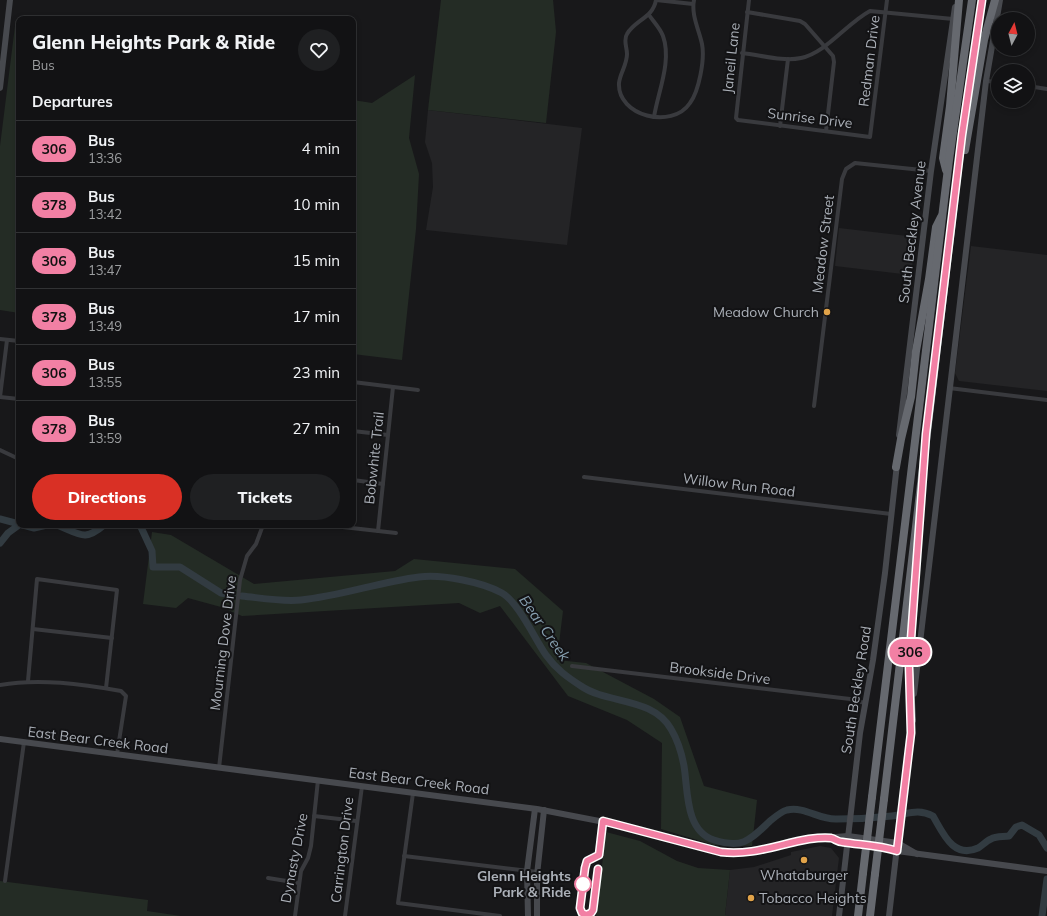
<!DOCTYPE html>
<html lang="en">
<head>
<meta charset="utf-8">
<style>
	:root { --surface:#121214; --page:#1f2022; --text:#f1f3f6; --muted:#9c9ea0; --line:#313234; --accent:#d93025 }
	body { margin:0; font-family:Mulish,sans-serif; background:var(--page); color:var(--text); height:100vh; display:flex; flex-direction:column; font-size:15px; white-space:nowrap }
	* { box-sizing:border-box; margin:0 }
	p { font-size:13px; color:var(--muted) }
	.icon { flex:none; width:22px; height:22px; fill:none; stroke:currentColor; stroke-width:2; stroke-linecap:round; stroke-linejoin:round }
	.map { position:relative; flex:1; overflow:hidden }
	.drawer { position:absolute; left:16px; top:16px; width:340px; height:512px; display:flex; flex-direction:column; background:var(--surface); border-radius:8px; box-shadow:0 2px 6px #0003,0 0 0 1px var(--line) }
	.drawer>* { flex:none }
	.badge { padding:0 8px; border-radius:13px; font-size:14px; line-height:26px }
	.needle { width:26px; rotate:7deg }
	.controls { position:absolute; left:991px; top:12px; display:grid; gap:8px }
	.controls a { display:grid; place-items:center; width:44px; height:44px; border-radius:50%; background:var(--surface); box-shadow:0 2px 6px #0003,0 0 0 1px var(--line); font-size:20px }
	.map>.badge { position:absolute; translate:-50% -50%; box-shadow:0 0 0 2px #fff }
	h2 { padding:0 16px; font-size:15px; line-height:36px }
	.round { display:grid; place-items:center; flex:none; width:42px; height:42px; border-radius:21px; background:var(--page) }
	.overview { display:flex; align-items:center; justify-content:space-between; height:68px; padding:0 16px }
	h1 { font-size:19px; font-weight:800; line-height:30px }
	.button { display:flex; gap:8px; margin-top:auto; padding:8px 16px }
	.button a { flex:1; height:46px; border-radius:24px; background:var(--accent); color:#fff; font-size:16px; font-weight:800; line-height:46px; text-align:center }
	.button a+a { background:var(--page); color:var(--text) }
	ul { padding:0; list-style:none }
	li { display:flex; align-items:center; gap:12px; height:56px; padding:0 16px; border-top:1px solid var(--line) }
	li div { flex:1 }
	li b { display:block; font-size:15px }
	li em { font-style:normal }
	li .badge { min-width:44px; font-weight:700; text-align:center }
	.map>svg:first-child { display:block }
	.built { fill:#242426 }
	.green { fill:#242c25 }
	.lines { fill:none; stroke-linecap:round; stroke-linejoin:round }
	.river { stroke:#323b41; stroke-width:7 }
	.street { stroke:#393a3e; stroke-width:4 }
	.secondary { stroke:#47494e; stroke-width:6 }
	.highway { stroke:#66696f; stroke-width:8 }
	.highway-bridge { stroke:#66696f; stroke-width:8 }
	.line-casing { stroke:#fff; stroke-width:9 }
	.line { stroke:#f280a4; stroke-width:6 }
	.poi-dot { fill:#e1a349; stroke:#131315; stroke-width:1.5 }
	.stop-dot { fill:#fff; stroke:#f280a4; stroke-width:2 }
	.labels { text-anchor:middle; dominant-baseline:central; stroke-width:4; stroke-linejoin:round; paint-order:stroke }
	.street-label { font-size:14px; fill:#abb0b8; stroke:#131315 }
	.poi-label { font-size:14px; fill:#abb0b8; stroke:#131315; text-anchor:end }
	.stop-label { font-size:14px; font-weight:bold; fill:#abb0b8; stroke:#131315; text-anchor:end }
	.water-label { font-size:15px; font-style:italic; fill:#869faf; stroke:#131315 }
</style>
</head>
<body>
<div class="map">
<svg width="1047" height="916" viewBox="0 0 1047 916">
	<rect width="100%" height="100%" fill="#18181a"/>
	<!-- built -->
	<g class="built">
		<path d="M428 110 582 128 567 245 426 230 433 187 432 163 425 142Z"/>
		<path d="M839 228 916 237 911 275 835 266Z"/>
		<path d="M971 246 1047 255V391L959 381 955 373Z"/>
		<path d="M820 846 831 848 839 858 832 916H725L730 870 754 867 791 855V852Z"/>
	</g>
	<!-- green -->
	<g class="green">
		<path d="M441 0H553L556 32 546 123 428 110Z"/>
		<path d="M15 26H19V313L0 310V146Z"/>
		<path d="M415 75 409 138 419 174 416 229 402 360 353 354V100L372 103Z"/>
		<path d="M152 532 171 535 254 584 395 571 414 559 515 569 563 611 557 660 586 663 654 699 680 717 704 786 757 800 752 846 714 845 661 829 662 743 627 720 568 696 500 606 480 613 459 603 242 616 221 607 188 598 176 608 143 604Z"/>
		<path d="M606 832 640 841 677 861 698 868 730 870 725 915 729 916H596Z"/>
		<path d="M0 881 148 900 147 911 181 916H0Z"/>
	</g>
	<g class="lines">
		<!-- river -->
		<g class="river">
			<path d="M0 519 34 528 47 525"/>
			<path d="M57 525C80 534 84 542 104 525"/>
			<path d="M140 525 152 551 153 567H180L221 593 232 595"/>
			<path d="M0 543 8 533 19 525"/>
			<path d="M242 596C261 598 282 602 301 600 341 596 379 582 419 577 442 574 482 582 502 593 518 602 535 639 546 655 556 669 567 677 581 686 607 704 653 697 671 729 677 739 682 755 684 766 688 790 685 831 714 840 743 849 750 840 769 822 775 817 780 812 787 810 805 806 819 820 837 819 854 819 874 818 892 816 908 814 918 808 933 816 943 833 953 859 978 848 982 846 986 841 991 839 996 836 1003 837 1009 836L1016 827 1022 825 1039 835 1047 848"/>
			<path d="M1042 916 1047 879"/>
		</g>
		<!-- street -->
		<g class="street">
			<path d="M656 0C653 18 635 20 627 34 623 40 627 47 627 54 627 65 620 73 619 83 617 116 672 130 690 103 699 91 705 59 702 44 699 30 691 15 694 0"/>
			<path d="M656 0 693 4"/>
			<path d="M749 0 736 118 738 120 870 137 887 0"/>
			<path d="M747 12 800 21 805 24 833 56 834 62 826 131"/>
			<path d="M649 15C653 21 660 28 663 36 672 61 658 92 654 117"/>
			<path d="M742 53C761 55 783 62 801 58 826 53 847 23 870 11L953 19"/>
			<path d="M986 81 998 82"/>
			<path d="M1028 86 1047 89"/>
			<path d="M780 126 788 59"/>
			<path d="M0 339 19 341"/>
			<path d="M353 382 418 390"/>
			<path d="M949 388 1047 400"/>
			<path d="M0 397 7 340"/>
			<path d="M0 397 19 399"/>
			<path d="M814 406 842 179 846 169 855 163 931 171"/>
			<path d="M353 431 388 435"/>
			<path d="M0 450 19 459"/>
			<path d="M584 477 891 514"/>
			<path d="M353 480 383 484"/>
			<path d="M325 525 396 533"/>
			<path d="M378 531 393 387"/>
			<path d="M33 629 112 638"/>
			<path d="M572 666 850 699 865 703"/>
			<path d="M28 681 37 579 117 590 106 688"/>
			<path d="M0 685C39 678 82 684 121 691L126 696 117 754"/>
			<path d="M219 768 240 580 247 556 256 544 263 525"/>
			<path d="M413 793 398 903 500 916"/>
			<path d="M314 816 356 821"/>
			<path d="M404 856 538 872"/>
			<path d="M268 878 299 883"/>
			<path d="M5 881 24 742"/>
			<path d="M295 916 301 871 308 858 311 846 318 780"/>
			<path d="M345 916 362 786"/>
		</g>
		<!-- secondary -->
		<g class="secondary">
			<path d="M0 88 10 0"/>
			<path d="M899 435 931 171 955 7"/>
			<path d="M914 694 986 81 1000 0"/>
			<path d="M0 739 537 809 625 826 721 852 747 853 810 839 848 836 898 843 917 854"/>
			<path d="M832 839C852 847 876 844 897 851L1047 871"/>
			<path d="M528 916 527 871 535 809"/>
			<path d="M537 916V875L544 810"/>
			<path d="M839 916 860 733 873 660 885 573 897 464"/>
			<path d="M889 916 912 717"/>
		</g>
		<!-- highway -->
		<g class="highway">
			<path d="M965 150 984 40 995 0"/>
			<path d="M946 170 943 158 950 106 959 0"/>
			<path d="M896 467 901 439 911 397 916 351 929 279 936 227 941 217"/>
			<path d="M912 720 909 666 914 599"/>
			<path d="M872 797 949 160 972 0"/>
			<path d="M884 799 962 135 982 0"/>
			<path d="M858 916 863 873"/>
			<path d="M870 916 875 874"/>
		</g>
		<!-- highway-bridge -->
		<g class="highway-bridge">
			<path d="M863 873 872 797"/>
			<path d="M875 874 884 799"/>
		</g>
	</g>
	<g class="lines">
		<!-- line casing -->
		<g class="line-casing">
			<path id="line" d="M598 869 593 910 591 913 586 915 582 913 580 908 585 868 587 861 599 855 603 821 721 852C752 856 779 844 809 839 816 838 824 837 831 838 835 839 838 842 842 842 861 845 879 845 897 851L911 733 909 666 926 434 962 135 982 0"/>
		</g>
		<!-- line -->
		<use href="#line" class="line"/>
	</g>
	<!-- markers -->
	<g class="poi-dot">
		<circle cx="827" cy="312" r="4"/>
		<circle cx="804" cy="860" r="4"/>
		<circle cx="751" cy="898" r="4"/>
	</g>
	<circle class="stop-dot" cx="583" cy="884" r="8"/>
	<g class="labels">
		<!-- street labels -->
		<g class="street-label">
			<text transform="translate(731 58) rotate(-84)">Janeil Lane</text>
			<text transform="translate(869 61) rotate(-83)">Redman Drive</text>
			<text transform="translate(810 118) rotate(7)">Sunrise Drive</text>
			<text transform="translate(912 232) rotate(-83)">South Beckley Avenue</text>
			<text transform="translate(823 244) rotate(-83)">Meadow Street</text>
			<text transform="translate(374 458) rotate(-84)">Bobwhite Trail</text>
			<text transform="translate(739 485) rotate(7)">Willow Run Road</text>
			<text transform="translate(223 643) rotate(-83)">Mourning Dove Drive</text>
			<text transform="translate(720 673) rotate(7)">Brookside Drive</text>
			<text transform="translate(856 690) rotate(-81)">South Beckley Road</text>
			<text transform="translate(98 740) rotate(7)">East Bear Creek Road</text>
			<text transform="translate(419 781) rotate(7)">East Bear Creek Road</text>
			<text transform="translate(342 850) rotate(-83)">Carrington Drive</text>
			<text transform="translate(294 858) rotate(-79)">Dynasty Drive</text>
		</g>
		<!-- poi labels -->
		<g class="poi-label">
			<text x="819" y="312">Meadow Church</text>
			<text x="804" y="875" text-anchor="middle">Whataburger</text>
			<text x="759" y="898" text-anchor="start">Tobacco Heights</text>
		</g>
		<!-- stop labels -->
		<g class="stop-label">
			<text x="571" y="876">Glenn Heights<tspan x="571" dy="16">Park &amp; Ride</tspan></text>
		</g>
		<!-- water labels -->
		<g class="water-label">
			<text transform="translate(545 628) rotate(55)">Bear Creek</text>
		</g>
	</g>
</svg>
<div class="controls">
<a><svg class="needle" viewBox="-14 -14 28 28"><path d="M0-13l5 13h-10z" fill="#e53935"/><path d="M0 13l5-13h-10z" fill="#9c9ea0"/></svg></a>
<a><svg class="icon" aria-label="layers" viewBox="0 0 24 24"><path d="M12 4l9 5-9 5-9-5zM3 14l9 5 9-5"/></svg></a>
</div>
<b class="badge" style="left:910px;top:652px;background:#f280a4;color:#111">306</b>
<section class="drawer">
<div class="overview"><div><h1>Glenn Heights Park &amp; Ride</h1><p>Bus</p></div><a class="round"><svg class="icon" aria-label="heart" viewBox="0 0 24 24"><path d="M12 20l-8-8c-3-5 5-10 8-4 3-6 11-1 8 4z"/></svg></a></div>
<h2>Departures</h2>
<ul>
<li><span class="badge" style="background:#f280a4;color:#111">306</span><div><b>Bus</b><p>13:36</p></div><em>4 min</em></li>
<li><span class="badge" style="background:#f280a4;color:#111">378</span><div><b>Bus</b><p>13:42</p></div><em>10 min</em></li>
<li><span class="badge" style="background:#f280a4;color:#111">306</span><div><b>Bus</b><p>13:47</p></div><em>15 min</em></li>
<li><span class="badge" style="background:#f280a4;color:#111">378</span><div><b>Bus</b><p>13:49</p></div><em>17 min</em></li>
<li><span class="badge" style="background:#f280a4;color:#111">306</span><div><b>Bus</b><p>13:55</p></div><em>23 min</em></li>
<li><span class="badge" style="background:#f280a4;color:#111">378</span><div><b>Bus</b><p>13:59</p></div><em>27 min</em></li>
</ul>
<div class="button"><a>Directions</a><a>Tickets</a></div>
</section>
</div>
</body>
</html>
